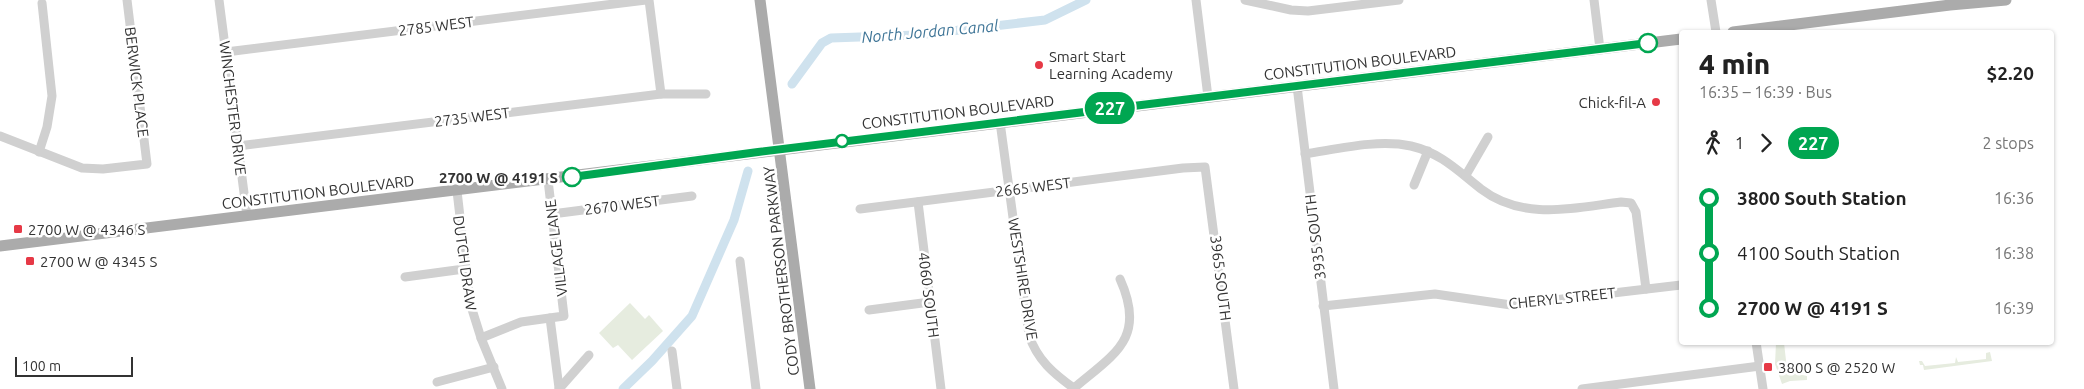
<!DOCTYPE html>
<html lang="en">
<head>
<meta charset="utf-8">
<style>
	:root { --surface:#fff; --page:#f2f2f2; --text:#222; --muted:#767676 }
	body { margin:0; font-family:Ubuntu,sans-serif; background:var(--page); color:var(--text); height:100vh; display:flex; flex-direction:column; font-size:19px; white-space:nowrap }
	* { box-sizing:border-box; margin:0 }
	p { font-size:16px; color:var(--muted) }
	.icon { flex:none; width:28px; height:28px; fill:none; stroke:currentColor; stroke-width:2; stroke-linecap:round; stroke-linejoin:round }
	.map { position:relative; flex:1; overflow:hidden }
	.drawer { position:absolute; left:1679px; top:30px; width:375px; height:315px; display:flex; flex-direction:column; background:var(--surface); border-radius:5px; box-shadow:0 1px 4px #0004 }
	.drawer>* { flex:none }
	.badge { padding:0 10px; border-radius:16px; font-size:18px; line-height:32px }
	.scale { position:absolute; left:15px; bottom:12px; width:118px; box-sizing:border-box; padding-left:5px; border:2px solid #333; border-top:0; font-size:14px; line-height:18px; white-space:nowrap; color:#333; -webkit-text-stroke:4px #fff; paint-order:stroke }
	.map>.badge { position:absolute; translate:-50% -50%; box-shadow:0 0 0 2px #fff }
	.legs { display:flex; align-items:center; gap:8px; height:55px; padding:0 20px; font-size:16px }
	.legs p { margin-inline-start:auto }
	.head { display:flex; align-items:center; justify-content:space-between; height:85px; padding:0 20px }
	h1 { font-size:28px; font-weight:800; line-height:38px }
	ul { padding:0 20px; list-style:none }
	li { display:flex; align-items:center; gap:18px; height:55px; font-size:19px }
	li i { display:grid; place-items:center; width:8px; height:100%; margin:0 6px; background:currentColor }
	li i::after { content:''; width:12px; height:12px; margin:-6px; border:4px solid; border-radius:50%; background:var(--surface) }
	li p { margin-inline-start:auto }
	li:first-child i { background:linear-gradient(#0000 50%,currentColor 0) }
	li:last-child i { background:linear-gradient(currentColor 50%,#0000 0) }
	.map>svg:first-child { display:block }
	.green { fill:#e6ecdf }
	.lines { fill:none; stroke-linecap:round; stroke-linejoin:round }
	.canal { stroke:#cfe2ee; stroke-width:9 }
	.minor { stroke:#d0d0d0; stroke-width:9 }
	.major { stroke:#ababab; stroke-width:11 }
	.line-1-casing { stroke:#fff; stroke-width:11 }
	.line-1 { stroke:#00a651; stroke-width:8 }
	.stop-1-dot { fill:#fff; stroke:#00a651; stroke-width:2.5 }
	.poi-dot { fill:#e63946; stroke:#fff; stroke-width:2 }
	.labels { text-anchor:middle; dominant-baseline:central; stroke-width:5; stroke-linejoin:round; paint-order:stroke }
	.street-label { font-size:15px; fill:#333; stroke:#fff }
	.poi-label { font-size:15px; fill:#333; stroke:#fff; text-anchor:start }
	.stop-label { font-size:15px; font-weight:bold; fill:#333; stroke:#fff; text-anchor:end }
	.water-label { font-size:16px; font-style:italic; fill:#3f7597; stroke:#fff }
</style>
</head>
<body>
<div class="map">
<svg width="2084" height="389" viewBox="0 0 2084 389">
	<rect width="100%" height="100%" fill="#fff"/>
	<!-- green -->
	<g class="green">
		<path d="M630 303 645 319 649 315 663 331 632 360 618 345 613 348 599 333Z"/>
		<path d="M1776 343H1784L1787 369 1792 368 1798 374 1807 376V380L1790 381 1782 384 1775 364Z"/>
		<path d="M1990 352 1992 361 1924 370 1923 365H1920L1919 361H1922L1925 366 1955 363 1956 357 1958 362 1986 359V353Z"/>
	</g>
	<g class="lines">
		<!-- canal -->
		<g class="canal">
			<path d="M792 84 822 43 831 38 917 35 1045 20 1086 0"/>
			<path d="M623 389 652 361 692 316 734 220 748 171"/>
		</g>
		<!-- minor -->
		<g class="minor">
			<path d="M219 0 247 216"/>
			<path d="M649 0 661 94"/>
			<path d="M1196 0 1208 97"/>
			<path d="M1245 0 1291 10 1308 11 1399 0"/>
			<path d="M1594 0 1600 49"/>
			<path d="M1711 0 1716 32"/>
			<path d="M226 52 646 0"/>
			<path d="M1297 86 1334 389"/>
			<path d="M1000 122 1029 335C1037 360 1054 374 1075 389"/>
			<path d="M0 136 82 168 103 169 147 164 127 0"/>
			<path d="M238 146 661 94H706"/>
			<path d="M39 152 47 127 52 96 42 3"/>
			<path d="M1305 154C1338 149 1377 139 1411 146 1441 153 1458 171 1481 189 1523 221 1573 208 1621 202L1631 203 1636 212 1646 289"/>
			<path d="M1466 175 1488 137"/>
			<path d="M1414 185 1428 151"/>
			<path d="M457 191 470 303 481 338 502 389"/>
			<path d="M918 202 941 389"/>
			<path d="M860 209 1183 168 1205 167 1234 389"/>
			<path d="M552 214 692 196"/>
			<path d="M740 261 756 389"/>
			<path d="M405 277 464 269"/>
			<path d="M1323 306 1435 294 1511 305 1681 285"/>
			<path d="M869 310 930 302"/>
			<path d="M550 318 559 388"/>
			<path d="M481 338 521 322 564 316 548 180"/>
			<path d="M1756 342 1763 389"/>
			<path d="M672 351 677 389"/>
			<path d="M437 382 494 367"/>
			<path d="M559 389 589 355"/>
			<path d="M1073 389C1114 354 1147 339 1120 279"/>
			<path d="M1582 389 1760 366"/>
		</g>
		<!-- major -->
		<g class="major">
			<path d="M760 0 810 389"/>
			<path d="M1733 32 1950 5 2006 0"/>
			<path d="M0 246 1681 39"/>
		</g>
	</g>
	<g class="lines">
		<!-- line-1 casing -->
		<g class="line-1-casing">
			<path id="line-1" d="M572 177 758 152 1648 43"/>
		</g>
		<!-- line-1 -->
		<use href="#line-1" class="line-1"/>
	</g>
	<!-- markers -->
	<g class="stop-1-dot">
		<circle cx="1648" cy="43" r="9"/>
		<circle cx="842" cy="141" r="6"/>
		<circle cx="572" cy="177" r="9"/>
	</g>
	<g class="poi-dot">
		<circle cx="1039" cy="65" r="5"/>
		<circle cx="1656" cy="102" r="5"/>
		<rect x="13" y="224" width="10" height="10" rx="2.5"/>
		<rect x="25" y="256" width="10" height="10" rx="2.5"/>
		<rect x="1763" y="362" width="10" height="10" rx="2.5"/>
	</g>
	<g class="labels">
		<!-- street labels -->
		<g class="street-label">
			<text transform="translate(436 26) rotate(-7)">2785 WEST</text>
			<text transform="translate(1360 63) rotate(-7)">CONSTITUTION BOULEVARD</text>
			<text transform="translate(137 82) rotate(83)">BERWICK PLACE</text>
			<text transform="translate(233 108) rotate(83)">WINCHESTER DRIVE</text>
			<text transform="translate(958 112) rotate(-7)">CONSTITUTION BOULEVARD</text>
			<text transform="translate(472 117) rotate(-7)">2735 WEST</text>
			<text transform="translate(1033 187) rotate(-7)">2665 WEST</text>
			<text transform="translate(318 192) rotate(-7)">CONSTITUTION BOULEVARD</text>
			<text transform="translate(622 205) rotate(-7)">2670 WEST</text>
			<text transform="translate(1315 237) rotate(-97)">3935 SOUTH</text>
			<text transform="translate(556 248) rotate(-97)">VILLAGE LANE</text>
			<text transform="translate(465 263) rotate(82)">DUTCH DRAW</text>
			<text transform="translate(781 271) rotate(-97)">CODY BROTHERSON PARKWAY</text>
			<text transform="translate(1221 278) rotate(83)">3965 SOUTH</text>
			<text transform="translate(1023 279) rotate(81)">WESTSHIRE DRIVE</text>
			<text transform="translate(929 295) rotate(83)">4060 SOUTH</text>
			<text transform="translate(1562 298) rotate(-6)">CHERYL STREET</text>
		</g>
		<!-- poi labels -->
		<g class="poi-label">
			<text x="1049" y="56">Smart Start<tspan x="1049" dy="17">Learning Academy</tspan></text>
			<text x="1646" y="102" text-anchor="end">Chick-fil-A</text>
			<text x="28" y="229">2700 W @ 4346 S</text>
			<text x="40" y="261">2700 W @ 4345 S</text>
			<text x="1778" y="367">3800 S @ 2520 W</text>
		</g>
		<!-- stop labels -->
		<g class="stop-label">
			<text x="558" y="177">2700 W @ 4191 S</text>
		</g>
		<!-- water labels -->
		<g class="water-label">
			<text transform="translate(930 31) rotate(-5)">North Jordan Canal</text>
		</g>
	</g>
</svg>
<div class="scale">100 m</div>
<b class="badge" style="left:1110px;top:108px;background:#00a651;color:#fff">227</b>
<section class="drawer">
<div class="head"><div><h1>4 min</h1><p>16:35 – 16:39 · Bus</p></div><b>$2.20</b></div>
<div class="legs"><svg class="icon" aria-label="walk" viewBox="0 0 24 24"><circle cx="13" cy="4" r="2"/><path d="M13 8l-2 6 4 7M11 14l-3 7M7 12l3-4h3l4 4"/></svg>1<svg class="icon" aria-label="forward" viewBox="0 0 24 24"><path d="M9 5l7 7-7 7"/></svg><b class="badge" style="background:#00a651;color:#fff">227</b><p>2 stops</p></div>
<ul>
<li><i style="color:#00a651"></i><b>3800 South Station</b><p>16:36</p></li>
<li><i style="color:#00a651"></i><span>4100 South Station</span><p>16:38</p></li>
<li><i style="color:#00a651"></i><b>2700 W @ 4191 S</b><p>16:39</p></li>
</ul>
</section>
</div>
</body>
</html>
